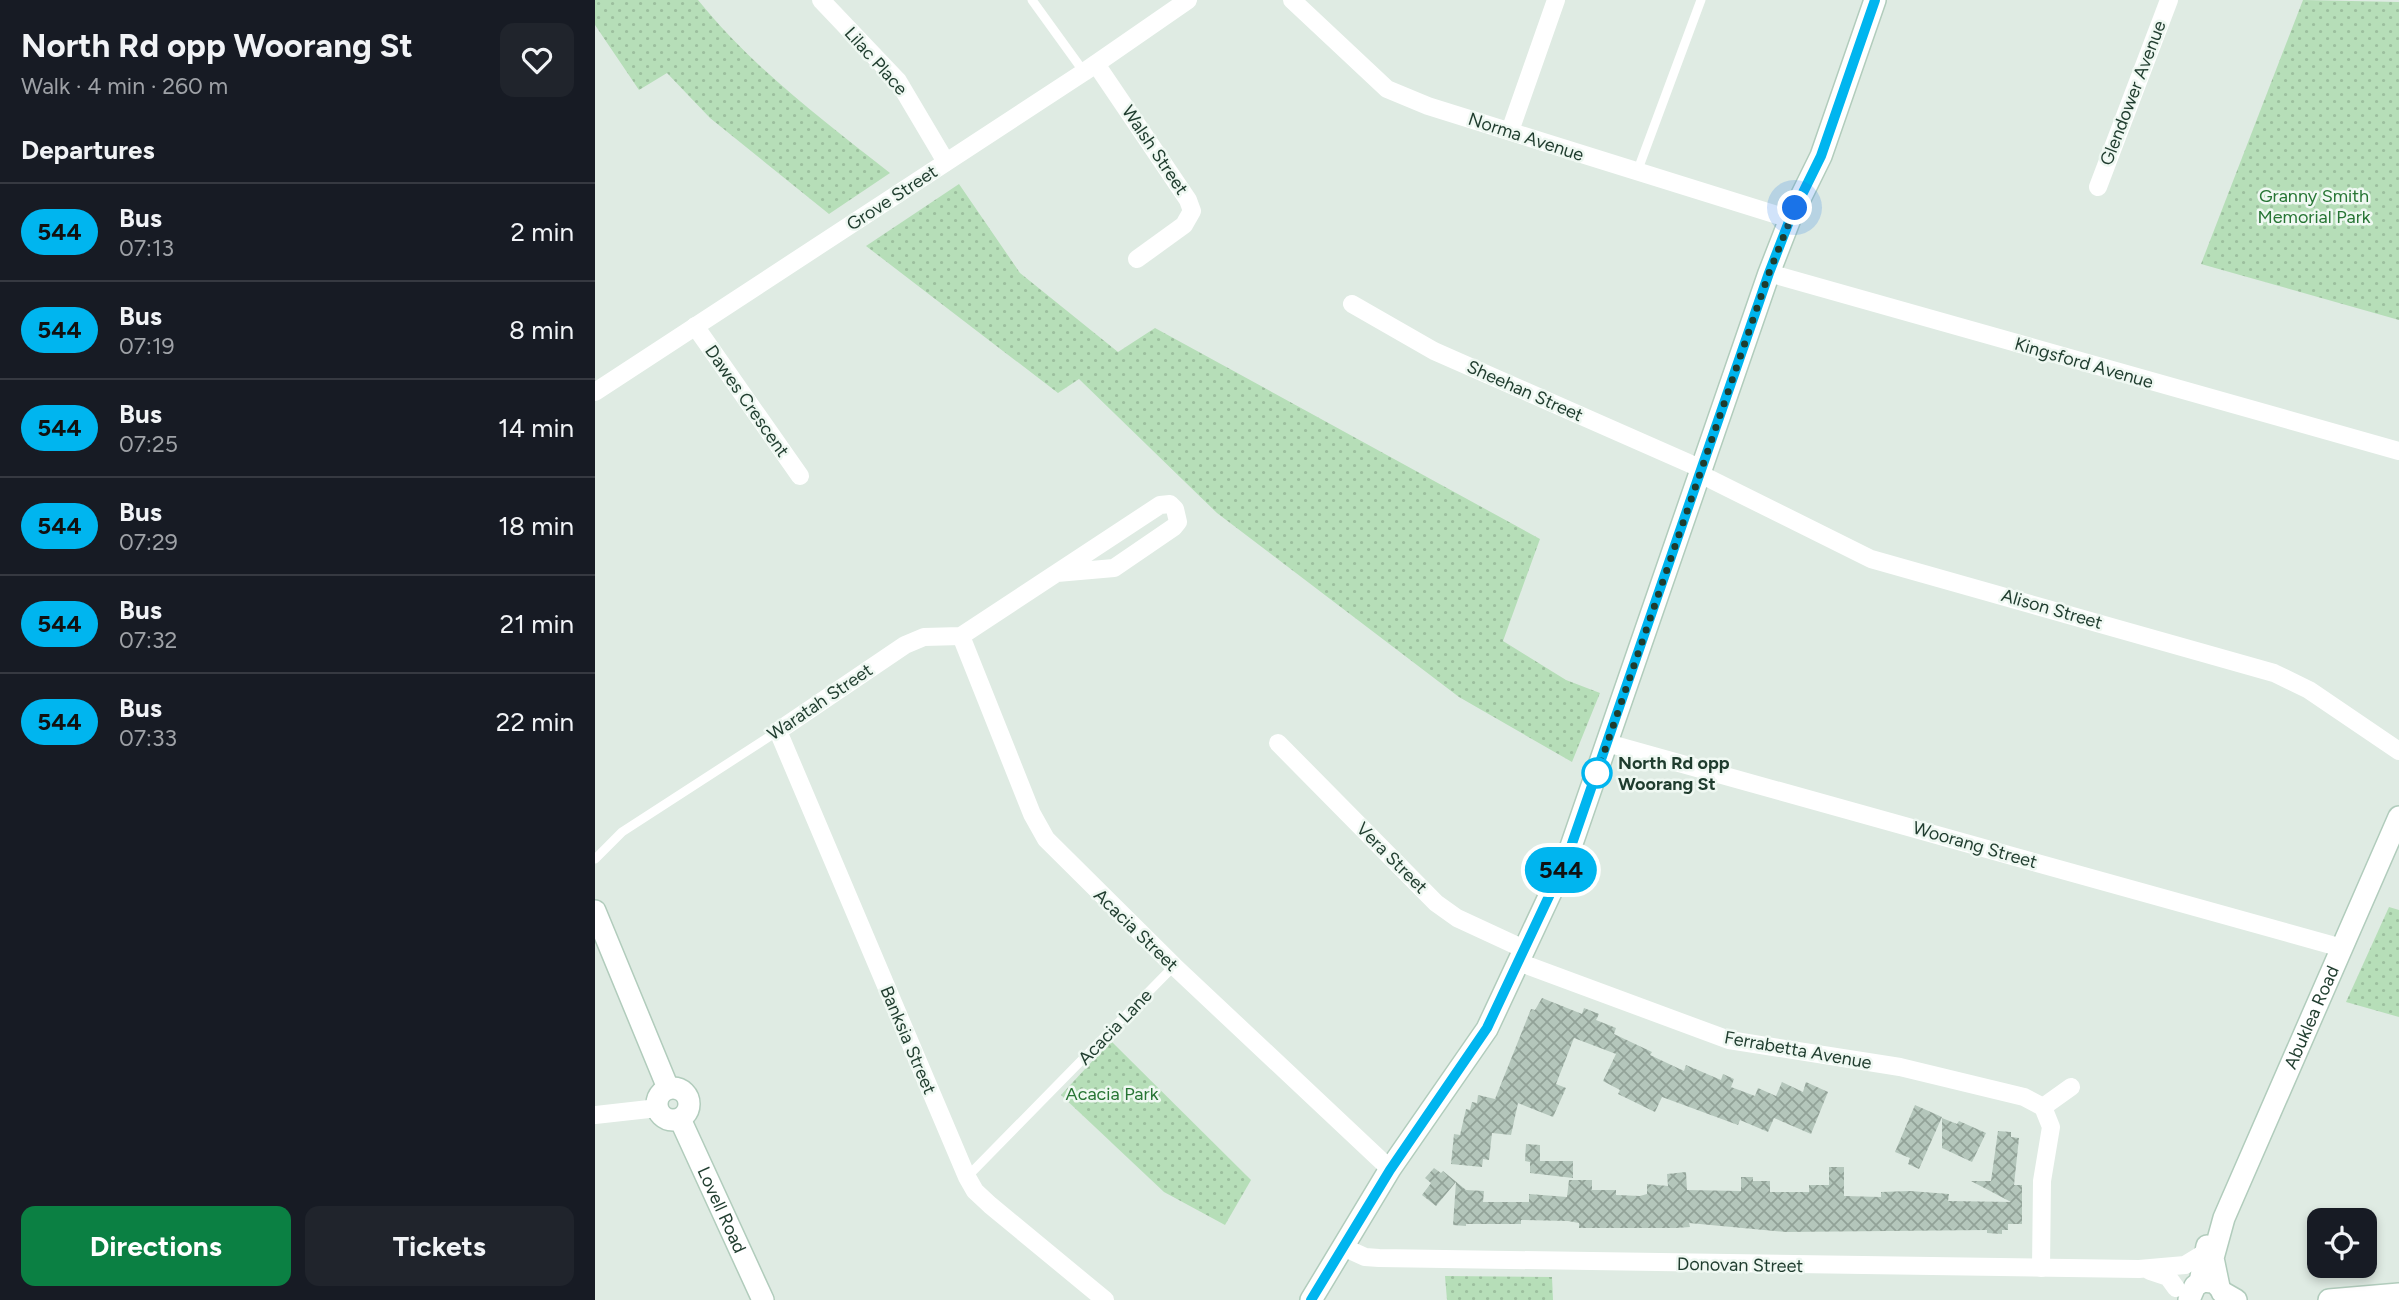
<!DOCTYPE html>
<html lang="en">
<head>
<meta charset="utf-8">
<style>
	:root { --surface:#171b24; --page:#20242c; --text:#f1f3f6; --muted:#9ea1a6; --line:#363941; --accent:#0b8043 }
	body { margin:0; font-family:Figtree,sans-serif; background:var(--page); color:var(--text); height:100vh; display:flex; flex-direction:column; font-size:26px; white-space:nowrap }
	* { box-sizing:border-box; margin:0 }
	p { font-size:23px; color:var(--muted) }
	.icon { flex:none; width:38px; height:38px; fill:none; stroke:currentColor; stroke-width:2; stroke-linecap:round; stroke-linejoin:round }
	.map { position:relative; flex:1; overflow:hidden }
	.details { display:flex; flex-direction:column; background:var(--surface); width:595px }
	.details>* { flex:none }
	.badge { padding:0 14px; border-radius:23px; font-size:24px; line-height:46px }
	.buttons { position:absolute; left:1712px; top:1208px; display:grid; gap:14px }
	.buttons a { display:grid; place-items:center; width:70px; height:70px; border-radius:14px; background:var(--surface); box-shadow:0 4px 10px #0003; font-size:35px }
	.you { position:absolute; width:35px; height:35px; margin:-18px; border:5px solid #fff; border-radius:50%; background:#1a73e8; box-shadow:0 0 0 10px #1a73e833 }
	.map>.badge { position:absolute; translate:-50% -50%; box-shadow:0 0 0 4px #fff }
	h2 { padding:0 21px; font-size:26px; line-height:63px }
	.round { display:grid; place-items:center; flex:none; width:74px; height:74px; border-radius:14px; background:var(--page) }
	.overview { display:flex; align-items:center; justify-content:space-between; height:119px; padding:0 21px }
	h1 { font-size:33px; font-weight:700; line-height:52px }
	.button { display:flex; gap:14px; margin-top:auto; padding:14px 21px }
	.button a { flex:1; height:80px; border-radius:14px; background:var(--accent); color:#fff; font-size:28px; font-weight:700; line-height:80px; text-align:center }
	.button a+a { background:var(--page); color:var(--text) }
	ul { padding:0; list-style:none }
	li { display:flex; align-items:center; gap:21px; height:98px; padding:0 21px; border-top:2px solid var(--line) }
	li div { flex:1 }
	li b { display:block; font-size:26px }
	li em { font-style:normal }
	li .badge { min-width:77px; font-weight:700; text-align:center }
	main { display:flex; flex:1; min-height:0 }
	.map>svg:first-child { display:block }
	.green { fill:url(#green-dots) }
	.building { fill:url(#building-cross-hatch) }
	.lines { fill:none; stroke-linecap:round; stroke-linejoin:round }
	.secondary-casing { stroke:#b1ccbc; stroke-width:24 }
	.lane { stroke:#fff; stroke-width:9 }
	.street { stroke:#fff; stroke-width:18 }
	.secondary { stroke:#fff; stroke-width:21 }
	.line-casing { stroke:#fff; stroke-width:16 }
	.line { stroke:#00b5ef; stroke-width:10 }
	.walk { stroke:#1f3c2e; stroke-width:7; stroke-dasharray:0 12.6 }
	.stop-dot { fill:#fff; stroke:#00b5ef; stroke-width:3.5 }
	.labels { text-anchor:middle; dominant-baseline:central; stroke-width:5; stroke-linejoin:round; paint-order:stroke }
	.street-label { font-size:18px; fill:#1f3c2e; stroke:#eff8f2 }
	.park-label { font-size:18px; fill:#277534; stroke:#eff8f2 }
	.stop-label { font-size:18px; font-weight:bold; fill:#1f3c2e; stroke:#eff8f2; text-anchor:start }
</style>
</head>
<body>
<main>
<section class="details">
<div class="overview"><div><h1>North Rd opp Woorang St</h1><p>Walk · 4 min · 260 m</p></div><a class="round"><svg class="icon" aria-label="heart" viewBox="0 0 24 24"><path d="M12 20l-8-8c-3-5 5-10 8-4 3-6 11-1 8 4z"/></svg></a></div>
<h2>Departures</h2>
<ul>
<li><span class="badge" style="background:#00b5ef;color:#111">544</span><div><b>Bus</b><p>07:13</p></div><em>2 min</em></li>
<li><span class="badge" style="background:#00b5ef;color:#111">544</span><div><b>Bus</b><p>07:19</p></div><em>8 min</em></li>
<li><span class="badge" style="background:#00b5ef;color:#111">544</span><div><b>Bus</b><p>07:25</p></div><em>14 min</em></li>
<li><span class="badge" style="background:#00b5ef;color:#111">544</span><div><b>Bus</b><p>07:29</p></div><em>18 min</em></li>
<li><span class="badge" style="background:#00b5ef;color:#111">544</span><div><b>Bus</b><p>07:32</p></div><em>21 min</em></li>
<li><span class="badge" style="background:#00b5ef;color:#111">544</span><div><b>Bus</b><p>07:33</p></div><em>22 min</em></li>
</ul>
<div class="button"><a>Directions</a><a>Tickets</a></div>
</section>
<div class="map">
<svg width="1804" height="1300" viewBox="0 0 1804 1300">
	<defs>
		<pattern id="green-dots" width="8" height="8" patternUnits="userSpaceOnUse" patternTransform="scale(1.75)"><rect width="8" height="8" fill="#b6deb8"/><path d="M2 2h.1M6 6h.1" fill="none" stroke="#9cbf9e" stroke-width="1.8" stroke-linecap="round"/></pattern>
		<pattern id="building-cross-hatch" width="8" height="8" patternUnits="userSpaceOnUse" patternTransform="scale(1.75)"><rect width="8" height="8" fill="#b4c6bb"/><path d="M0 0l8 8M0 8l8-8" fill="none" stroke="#92a298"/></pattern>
	</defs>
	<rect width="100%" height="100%" fill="#dfebe3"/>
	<!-- green -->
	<g class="green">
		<path d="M0 0H103C158 68 226 119 295 173L234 214 115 118 72 73 44 90 0 25Z"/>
		<path d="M1708 0 1804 2V320L1606 264Z"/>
		<path d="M364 184 425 273 523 352 560 328 945 539 908 641 971 680 1005 693 977 762 864 697 622 513 484 379 463 393 271 246Z"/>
		<path d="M1794 907 1804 910V1017L1751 1002Z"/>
		<path d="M516 1041 656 1180 630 1225 569 1192 466 1095Z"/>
		<path d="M850 1276 957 1277 958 1300H852Z"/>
	</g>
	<!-- building -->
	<g class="building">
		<path d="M947 998 987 1014 989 1008 1004 1014 1001 1020 1021 1028 1019 1034 1057 1052 1055 1055 1089 1071 1091 1065 1126 1080 1128 1074 1139 1079 1136 1087 1160 1096 1163 1088 1181 1096 1187 1082 1208 1092 1211 1082 1233 1092 1216 1134 1179 1118 1173 1132 1145 1120 1143 1125 1067 1097 1060 1112 1023 1094 1025 1090 1008 1081 1021 1054 979 1038 961 1084 971 1088 958 1117 923 1103 916 1135 897 1133 894 1160 888 1159 887 1167 856 1164 859 1134 865 1135 871 1109 875 1110 877 1102 882 1103 883 1095 900 1099 936 1009 940 1010Z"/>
		<path d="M1320 1105 1347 1117 1324 1169 1313 1164 1315 1158 1300 1152Z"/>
		<path d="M1347 1118 1362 1124 1364 1121 1391 1133 1377 1162 1347 1148Z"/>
		<path d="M1403 1131 1416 1132V1137L1424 1138 1419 1185H1427V1224H1413V1230H1407V1234L1392 1233V1230L1191 1232 1094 1223 1095 1227 1081 1228H984V1223L973 1221 926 1220V1224H871V1226L858 1225 861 1182 841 1206 827 1195 836 1183 830 1178 839 1168 846 1173 848 1171 871 1190 889 1191 888 1202H934V1194L972 1197 974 1180H997V1190H1021V1195L1045 1196 1052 1194V1184L1073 1186 1072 1174 1091 1172 1092 1190 1146 1191V1177H1158V1181H1175V1192H1214V1185H1234V1167H1249V1196L1286 1197V1192L1315 1191 1354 1194 1353 1201 1416 1202 1376 1181H1396Z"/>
		<path d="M931 1144 945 1145V1161H978V1178L935 1173V1162L930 1161Z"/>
	</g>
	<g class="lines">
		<!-- secondary casing -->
		<g class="secondary-casing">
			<g id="secondary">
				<path d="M0 911 73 1088"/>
				<circle cx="78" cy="1104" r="16"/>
				<path id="s1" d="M85 1119 168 1300"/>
				<path d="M1605 1282 1612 1246"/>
				<path id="s2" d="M1624 1287 1618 1258 1629 1218 1804 817"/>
				<path d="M1627 1292 1641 1300"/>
				<path d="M716 1300 795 1169 892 1029 972 858 1174 273 1195 219 1226 156 1280 0"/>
				<path d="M1594 1300 1600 1286 1608 1281 1617 1282"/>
				<path d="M1734 1300 1804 1294"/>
			</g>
		</g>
		<!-- lane -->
		<g class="lane">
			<path d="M437 0 489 72"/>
			<path d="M1042 172 1106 0"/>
			<path d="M0 859 27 832 183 731"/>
			<path d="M372 1177 579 966"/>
		</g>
		<!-- street -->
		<g class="street">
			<path d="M226 0 303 81 351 162"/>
			<path d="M697 0 792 89 833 106 1195 219"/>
			<path d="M501 64 593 200 597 211 589 225 542 259"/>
			<path d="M915 131 961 0"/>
			<path d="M1503 187 1574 0"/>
			<path d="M1174 273 1804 451"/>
			<path d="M757 304 839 351 1107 469"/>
			<path d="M100 326 205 476"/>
			<path d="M0 392 489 72 593 0"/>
			<path d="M1105 474 1276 559 1679 673 1714 690 1804 751"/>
			<path d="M462 573 519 568 579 527 583 522 580 509 575 504 565 505 366 636 329 637 310 645 183 731 372 1177 380 1191 395 1205 510 1300"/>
			<path d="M366 636 437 814 451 839 579 966 795 1169"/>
			<path d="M683 743 841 903 862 918 929 949"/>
			<path d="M1012 743 1747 948"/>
			<path d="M923 962 1134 1040 1305 1067 1429 1097 1448 1107"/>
			<path d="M0 1115 63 1108"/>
			<path d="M748 1247 770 1257 784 1258 1544 1269 1590 1265 1608 1254"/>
			<path d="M1446 1268 1447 1181 1456 1127 1448 1107 1476 1087"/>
			<path d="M1555 1271 1573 1277 1581 1288"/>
		</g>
		<!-- secondary -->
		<use href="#secondary" class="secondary"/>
	</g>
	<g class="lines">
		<!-- line casing -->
		<g class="line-casing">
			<path id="line" d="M716 1300 795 1170 892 1028 972 858 1174 273 1195 219 1226 156 1280 0"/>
		</g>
		<!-- line -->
		<use href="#line" class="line"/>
		<!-- walk -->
		<path class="walk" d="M1002 773 1174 273 1200 208"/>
	</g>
	<!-- markers -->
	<circle class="stop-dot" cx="1002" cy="773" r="14"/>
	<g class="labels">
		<!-- street labels -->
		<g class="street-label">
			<text transform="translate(281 61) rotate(48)">Lilac Place</text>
			<text transform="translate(1538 93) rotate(-69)">Glendower Avenue</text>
			<text transform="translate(931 137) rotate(18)">Norma Avenue</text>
			<text transform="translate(560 150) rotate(56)">Walsh Street</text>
			<text transform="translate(297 198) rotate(-33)">Grove Street</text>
			<text transform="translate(1489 363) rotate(16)">Kingsford Avenue</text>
			<text transform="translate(930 391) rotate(24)">Sheehan Street</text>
			<text transform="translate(152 401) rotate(55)">Dawes Crescent</text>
			<text transform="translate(1457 609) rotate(16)">Alison Street</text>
			<text transform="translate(225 702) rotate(-34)">Waratah Street</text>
			<text transform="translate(1380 845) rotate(16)">Woorang Street</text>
			<text transform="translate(797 858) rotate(45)">Vera Street</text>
			<text transform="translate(541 930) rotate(44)">Acacia Street</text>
			<text stroke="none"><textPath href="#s2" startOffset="290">Abuklea Road</textPath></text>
			<text transform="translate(520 1027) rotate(-46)">Acacia Lane</text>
			<text transform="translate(313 1040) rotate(67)">Banksia Street</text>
			<text transform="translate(1203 1050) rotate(10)">Ferrabetta Avenue</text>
			<text stroke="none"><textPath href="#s1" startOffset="100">Lovell Road</textPath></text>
			<text transform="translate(1145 1265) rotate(1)">Donovan Street</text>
		</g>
		<!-- park labels -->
		<g class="park-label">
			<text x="1719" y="196">Granny Smith<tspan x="1719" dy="21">Memorial Park</tspan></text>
			<text x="517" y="1094">Acacia Park</text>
		</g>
		<!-- stop labels -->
		<g class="stop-label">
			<text x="1023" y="763">North Rd opp<tspan x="1023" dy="21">Woorang St</tspan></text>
		</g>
	</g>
</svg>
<div class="buttons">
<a><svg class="icon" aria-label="locate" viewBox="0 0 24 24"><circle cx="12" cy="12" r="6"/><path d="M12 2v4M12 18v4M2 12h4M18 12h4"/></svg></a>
</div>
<div class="you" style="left:1200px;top:208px"></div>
<b class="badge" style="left:966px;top:870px;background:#00b5ef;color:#111">544</b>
</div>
</main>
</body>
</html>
